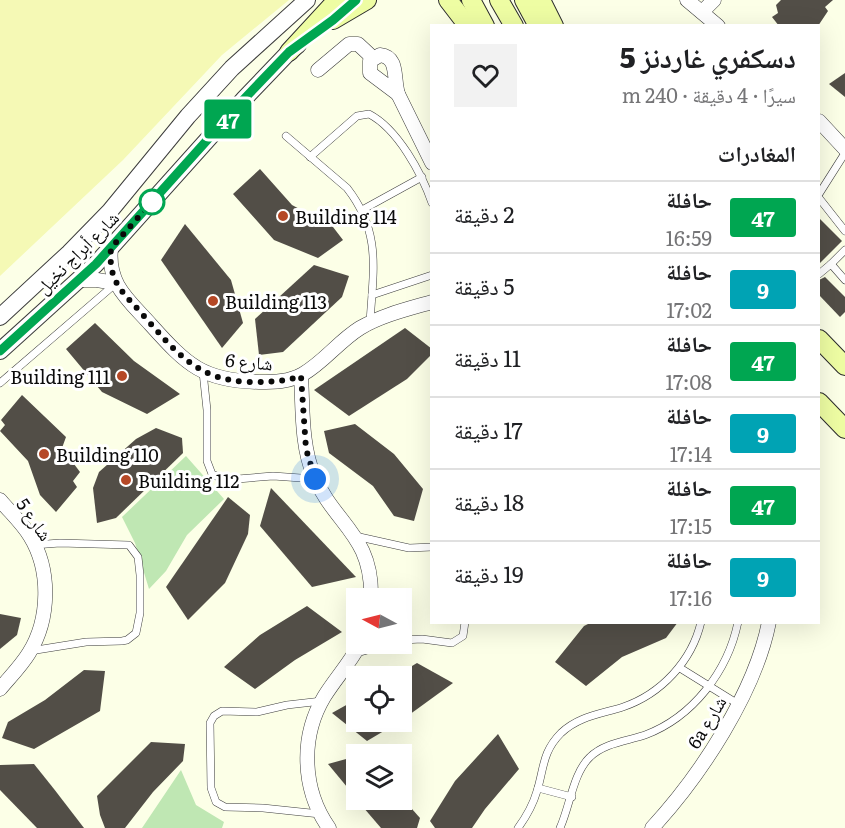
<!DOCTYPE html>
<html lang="ar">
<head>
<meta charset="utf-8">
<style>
	:root { --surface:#fff; --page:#f2f2f2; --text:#202124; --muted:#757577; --line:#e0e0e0 }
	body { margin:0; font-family:Literata,"Noto Naskh Arabic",serif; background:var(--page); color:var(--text); direction:rtl; height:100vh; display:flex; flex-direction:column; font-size:22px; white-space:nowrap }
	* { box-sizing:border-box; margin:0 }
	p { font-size:20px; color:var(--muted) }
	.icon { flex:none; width:33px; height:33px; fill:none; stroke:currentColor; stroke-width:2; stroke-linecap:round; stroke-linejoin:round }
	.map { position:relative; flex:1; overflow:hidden; direction:ltr }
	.sheet { position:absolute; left:430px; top:24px; width:390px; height:600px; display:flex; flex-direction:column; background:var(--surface); border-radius:0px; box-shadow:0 6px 24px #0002; direction:rtl }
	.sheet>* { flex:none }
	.badge { padding:0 12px; border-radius:4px; font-size:21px; line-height:39px }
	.needle { width:39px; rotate:277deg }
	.controls { position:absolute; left:346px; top:588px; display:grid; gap:12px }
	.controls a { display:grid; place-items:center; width:66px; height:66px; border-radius:0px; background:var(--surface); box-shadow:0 6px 24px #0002; font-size:30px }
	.you { position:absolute; width:30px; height:30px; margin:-15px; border:4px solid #fff; border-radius:50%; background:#1a73e8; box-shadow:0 0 0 9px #1a73e833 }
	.map>.badge { position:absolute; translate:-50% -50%; box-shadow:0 0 0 3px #fff }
	h2 { padding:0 24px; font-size:22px; line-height:54px }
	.round { display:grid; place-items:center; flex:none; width:63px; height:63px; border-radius:0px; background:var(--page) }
	.summary { display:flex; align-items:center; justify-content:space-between; height:102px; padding:0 24px }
	h1 { font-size:28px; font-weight:800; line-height:45px }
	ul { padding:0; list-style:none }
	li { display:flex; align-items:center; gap:18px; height:72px; padding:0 24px; border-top:2px solid var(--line) }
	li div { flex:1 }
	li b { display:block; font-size:22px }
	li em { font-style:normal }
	li .badge { min-width:66px; font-weight:700; text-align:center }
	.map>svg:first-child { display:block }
	.green { fill:#bfe7b3 }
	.sand { fill:#f5f9b5 }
	.building { fill:#524e47 }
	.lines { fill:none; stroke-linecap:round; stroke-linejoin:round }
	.service-casing { stroke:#3d3d3d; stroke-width:8 }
	.minor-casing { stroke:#3d3d3d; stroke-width:15 }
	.tertiary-casing { stroke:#3d3d3d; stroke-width:18 }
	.secondary-casing { stroke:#2c2c2c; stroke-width:20 }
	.service { stroke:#fff; stroke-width:7 }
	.minor { stroke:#fff; stroke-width:14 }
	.tertiary { stroke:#fff; stroke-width:16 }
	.secondary { stroke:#eefda3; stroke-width:18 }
	.line-casing { stroke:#fff; stroke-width:14 }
	.line { stroke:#00a651; stroke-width:9 }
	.walk { stroke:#0a0a0a; stroke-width:6; stroke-dasharray:0 10.8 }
	.stop-dot { fill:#fff; stroke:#00a651; stroke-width:3 }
	.poi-dot { fill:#b54826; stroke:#fff; stroke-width:2 }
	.labels { text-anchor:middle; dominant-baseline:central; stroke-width:6; stroke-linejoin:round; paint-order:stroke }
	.poi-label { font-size:18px; fill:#0a0a0a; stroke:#fff; text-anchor:start }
	.street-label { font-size:18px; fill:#0a0a0a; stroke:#fff }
</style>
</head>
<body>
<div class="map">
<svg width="845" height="828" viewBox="0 0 845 828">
	<rect width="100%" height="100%" fill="#fcffe7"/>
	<!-- green -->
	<g class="green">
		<path d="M186 456 224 499 187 535 166 571 149 589 135 543 122 517Z"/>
		<path d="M181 770 196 805 224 822 222 828H142Z"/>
	</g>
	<!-- sand -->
	<path class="sand" d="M0 0H289L222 55 123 160 0 276Z"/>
	<!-- building -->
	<g class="building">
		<path d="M781 0H833L825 7 828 11 818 26H779L772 17 778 13 776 5Z"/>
		<path d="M845 73V97L829 84Z"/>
		<path d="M260 169 292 205 333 227 343 240 318 258 274 240 233 194Z"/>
		<path d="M819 218 842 241 819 264Z"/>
		<path d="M185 224 231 280 243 323 222 348 161 260Z"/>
		<path d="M314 265 349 276 342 297 283 352 259 355 255 319Z"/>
		<path d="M825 277 845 297V312L840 317 819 295V280Z"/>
		<path d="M95 323 134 361 180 394 147 414 102 392 66 349Z"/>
		<path d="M405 328 432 349V354L407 379 349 416 314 390Z"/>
		<path d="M22 395 66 437 62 448 80 472 73 481 77 487 56 512 40 495 28 461 0 431 5 425 1 420Z"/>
		<path d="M355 424 394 454 423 489 414 521 394 516 373 486 329 453 324 431Z"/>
		<path d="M156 428 182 438 183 453 116 518 97 523 93 488 99 472 136 439Z"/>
		<path d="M271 488 356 577 312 587 260 526Z"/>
		<path d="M228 497 250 515 248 534 225 583 188 620 166 587Z"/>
		<path d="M307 606 342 632 295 660 255 689 224 667 260 635Z"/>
		<path d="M0 614 21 618 17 635 0 649Z"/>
		<path d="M592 622H678L666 638 622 657 586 686 555 662 584 626Z"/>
		<path d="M417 663 453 683 402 720V672Z"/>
		<path d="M84 670 105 671 100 711 34 749 2 738 8 722 45 700Z"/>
		<path d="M357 699V722H399L367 741 332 713Z"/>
		<path d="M498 734 519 769 485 809 472 828H435L430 821 455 781Z"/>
		<path d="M151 742 185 744 183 761 153 792 125 828H105L100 815 97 796Z"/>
		<path d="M357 756V799L328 764Z"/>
		<path d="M34 764 54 789 84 828H37L0 790V765Z"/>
		<path d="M357 800H404L420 818 417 828H381Z"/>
	</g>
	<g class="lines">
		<!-- service casing -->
		<g class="service-casing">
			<g id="service">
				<path d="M286 136 347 188C382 233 373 270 370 323"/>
				<path d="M310 157 357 116 369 114C398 129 422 174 432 203"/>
				<path d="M819 194 845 153"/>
				<path d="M819 198 845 231"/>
				<path d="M362 210 422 177"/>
				<path d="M831 264 845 250"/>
				<path d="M819 274 831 264 845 280"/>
				<path d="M372 295 432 275"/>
				<path d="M203 372 207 410V461L212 474 225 480 273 476 315 479"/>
				<path d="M0 383 114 285"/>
				<path d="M355 536 409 548 432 547"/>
				<path d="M402 640 422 639 452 643 463 636 465 622"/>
				<path d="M30 651 86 642 122 641 127 640 136 633 140 613V575L138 557 129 545 60 543 34 545"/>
				<path d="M357 653 389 644"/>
				<path d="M680 668 738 704"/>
				<path d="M538 788 572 797"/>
				<path d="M320 814 263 808 225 807 216 802 211 788 210 723 214 716 222 711 257 712 287 705 322 701"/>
				<path d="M518 828C526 817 533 805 537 791 544 769 542 752 561 733 579 716 601 714 623 707 661 694 692 661 701 622"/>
				<path d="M560 828C570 806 573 773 590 757 604 743 627 741 645 735 693 717 728 671 738 622"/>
			</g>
		</g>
		<!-- minor casing -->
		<g class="minor-casing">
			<g id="minor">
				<path d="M687 0 718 26"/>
				<path d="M702 12 714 0"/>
				<path d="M380 55C399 57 393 78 398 94L370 73V61Z"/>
				<path d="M318 70 349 44H358L373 58"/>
				<path d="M398 94 432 163"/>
				<path d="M819 121 845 149"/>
				<path d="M111 248C107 285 129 300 151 325 187 365 203 381 259 382 274 382 289 382 303 374 324 362 339 341 360 328 382 315 408 309 432 302"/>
				<path d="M79 280H97L115 283"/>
				<path d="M301 376C303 409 301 445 314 476 334 524 373 535 371 598"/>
				<path d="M0 500C10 512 22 523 30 536 51 570 50 619 29 653 21 666 10 677 0 689"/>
				<path d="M329 828C302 790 300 737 324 697 335 679 350 663 360 644"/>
				<path d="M652 828C700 776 755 693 769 622"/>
			</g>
		</g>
		<!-- tertiary casing -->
		<g class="tertiary-casing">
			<g id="tertiary">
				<path d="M0 317 69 253 110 211 188 116 232 68 307 0"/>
				<path d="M0 351 96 264 244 99 289 52 298 45"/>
			</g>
		</g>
		<!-- secondary casing -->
		<g class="secondary-casing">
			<g id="secondary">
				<path d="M448 0 468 26"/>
				<path d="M471 0 485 26"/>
				<path d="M499 0 514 26"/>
				<path d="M524 0 538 26"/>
				<path d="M541 0 554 26"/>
				<path d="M333 20 367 0"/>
				<path d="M289 52 337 0"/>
				<path d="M819 339 845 366"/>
				<path d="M819 402 845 429"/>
			</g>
		</g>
		<!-- service -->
		<use href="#service" class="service"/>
		<!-- minor -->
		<use href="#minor" class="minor"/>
		<!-- tertiary -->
		<use href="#tertiary" class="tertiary"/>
		<!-- secondary -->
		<use href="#secondary" class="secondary"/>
	</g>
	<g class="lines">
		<!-- line casing -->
		<g class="line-casing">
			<path id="line" d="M0 351 96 264 244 99 289 52 333 20 356 0"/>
		</g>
		<!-- line -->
		<use href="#line" class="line"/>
		<!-- walk -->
		<path class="walk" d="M152 202 111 248C108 282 122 291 143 315 176 352 197 381 251 382 269 382 284 382 301 376L306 449 315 479"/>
	</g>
	<!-- markers -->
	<circle class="stop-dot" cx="152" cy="202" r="12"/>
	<g class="poi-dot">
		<circle cx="283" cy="216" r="6"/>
		<circle cx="213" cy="301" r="6"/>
		<circle cx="122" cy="376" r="6"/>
		<circle cx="44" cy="454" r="6"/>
		<circle cx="126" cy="480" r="6"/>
	</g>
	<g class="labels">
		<!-- poi labels -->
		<g class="poi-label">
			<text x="295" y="216">Building 114</text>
			<text x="225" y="301">Building 113</text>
			<text x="110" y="376" text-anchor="end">Building 111</text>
			<text x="56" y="454">Building 110</text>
			<text x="138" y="480">Building 112</text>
		</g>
		<!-- street labels -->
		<g class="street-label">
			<text transform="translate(77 252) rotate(-45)">شارع أبراج نخيل</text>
			<text transform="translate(249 361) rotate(5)">شارع 6</text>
			<text transform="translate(35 519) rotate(55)">شارع 5</text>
			<text transform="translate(706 722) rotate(-59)">6a شارع</text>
		</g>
	</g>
</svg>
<div class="controls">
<a><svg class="needle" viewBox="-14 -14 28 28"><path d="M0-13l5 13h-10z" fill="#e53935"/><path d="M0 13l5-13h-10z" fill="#757577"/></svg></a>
<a><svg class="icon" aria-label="locate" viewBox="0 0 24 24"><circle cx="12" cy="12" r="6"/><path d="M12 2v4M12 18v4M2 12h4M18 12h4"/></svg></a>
<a><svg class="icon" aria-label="layers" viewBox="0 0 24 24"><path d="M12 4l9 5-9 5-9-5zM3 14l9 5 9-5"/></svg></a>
</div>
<div class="you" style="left:315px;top:479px"></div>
<b class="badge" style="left:228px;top:119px;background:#00a651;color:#fff">47</b>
<section class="sheet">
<div class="summary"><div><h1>دسكفري غاردنز 5</h1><p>سيرًا · 4 دقيقة · 240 m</p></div><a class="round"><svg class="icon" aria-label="heart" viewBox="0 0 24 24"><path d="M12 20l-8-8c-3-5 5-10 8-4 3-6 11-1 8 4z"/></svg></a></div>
<h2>المغادرات</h2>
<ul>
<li><span class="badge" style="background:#00a651;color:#fff">47</span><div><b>حافلة</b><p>16:59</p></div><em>2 دقيقة</em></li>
<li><span class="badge" style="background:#00a3b4;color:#fff">9</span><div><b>حافلة</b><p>17:02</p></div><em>5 دقيقة</em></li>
<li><span class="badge" style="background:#00a651;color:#fff">47</span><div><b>حافلة</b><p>17:08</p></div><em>11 دقيقة</em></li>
<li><span class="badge" style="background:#00a3b4;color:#fff">9</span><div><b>حافلة</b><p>17:14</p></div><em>17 دقيقة</em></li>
<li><span class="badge" style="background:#00a651;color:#fff">47</span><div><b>حافلة</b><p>17:15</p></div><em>18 دقيقة</em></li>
<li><span class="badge" style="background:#00a3b4;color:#fff">9</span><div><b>حافلة</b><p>17:16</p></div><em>19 دقيقة</em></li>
</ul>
</section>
</div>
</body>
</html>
